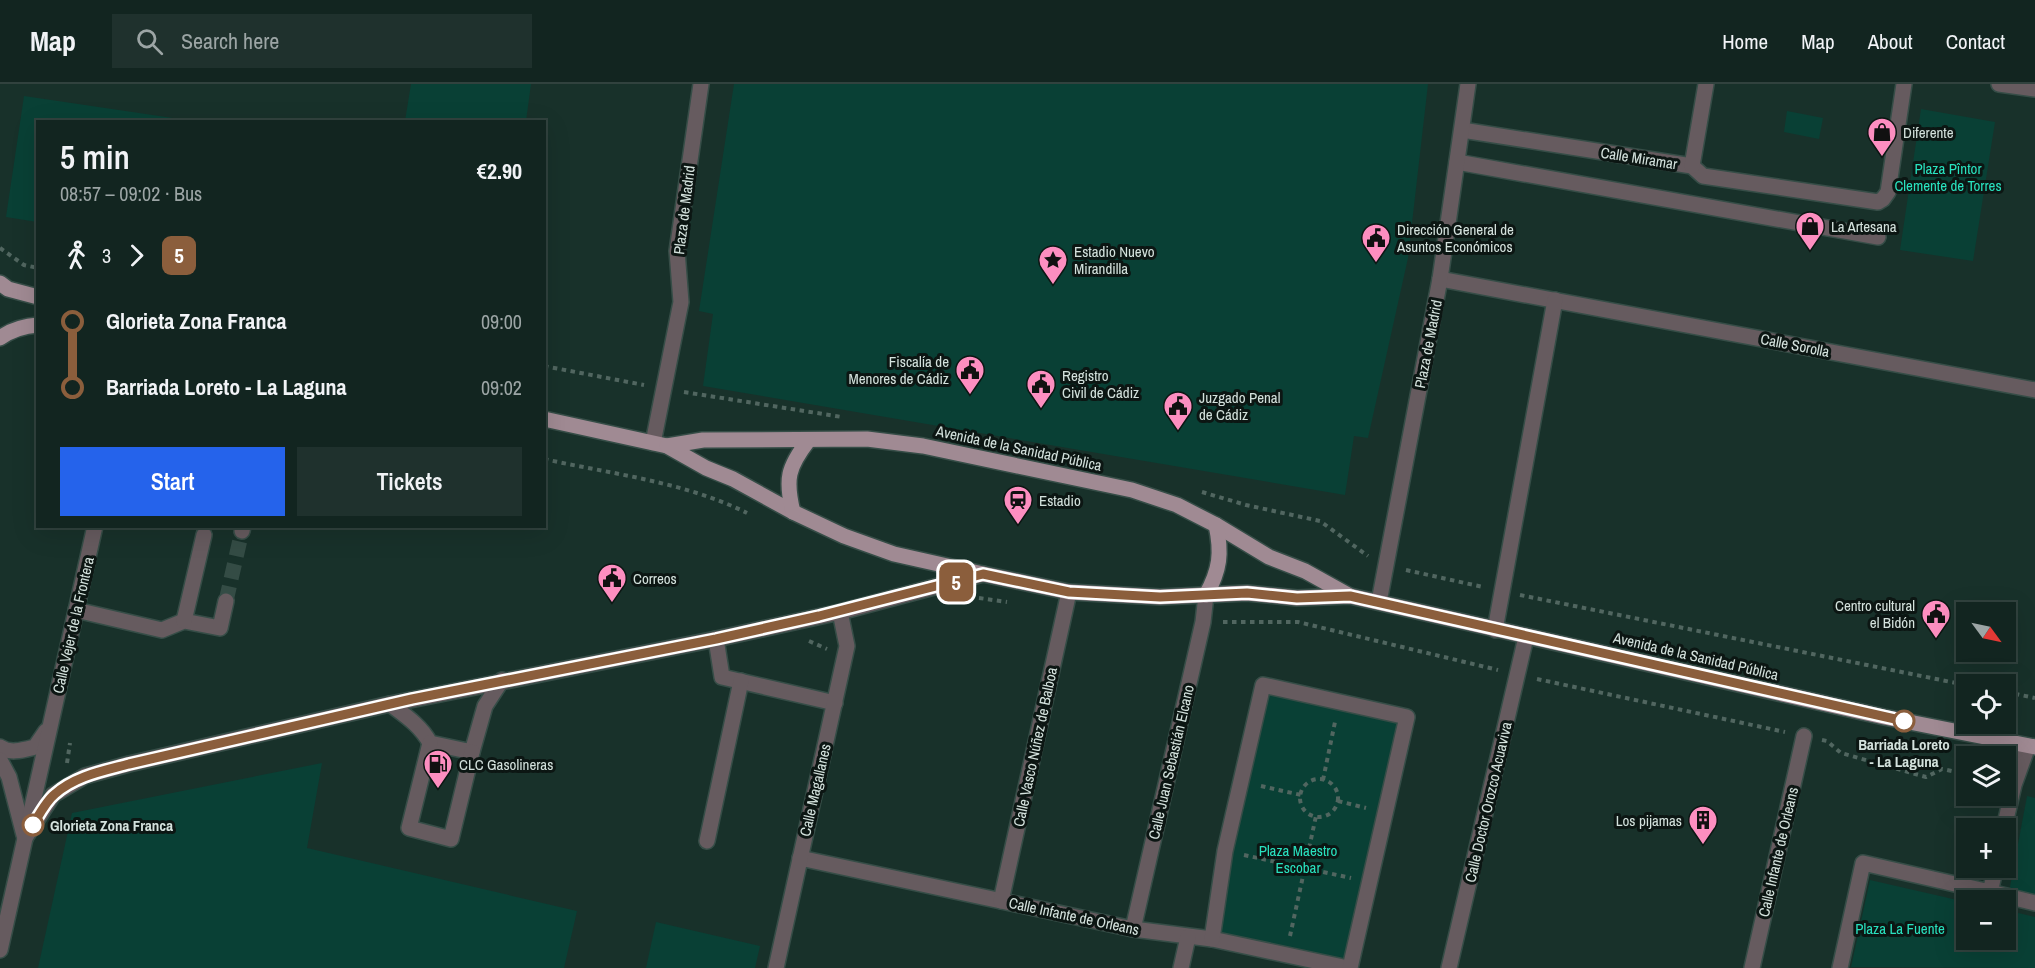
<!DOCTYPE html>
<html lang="en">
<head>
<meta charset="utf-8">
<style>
	:root { --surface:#122520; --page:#1f312d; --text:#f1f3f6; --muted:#9ca5a5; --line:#31423e; --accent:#2563eb }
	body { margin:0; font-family:"Archivo Narrow",sans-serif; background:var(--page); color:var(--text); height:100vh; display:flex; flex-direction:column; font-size:22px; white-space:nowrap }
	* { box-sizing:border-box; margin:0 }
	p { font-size:20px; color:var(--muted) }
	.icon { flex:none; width:33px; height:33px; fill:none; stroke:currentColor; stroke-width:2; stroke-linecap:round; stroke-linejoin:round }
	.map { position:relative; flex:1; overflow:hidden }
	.sheet { position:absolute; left:36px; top:36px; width:510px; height:408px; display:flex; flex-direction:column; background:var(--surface); border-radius:0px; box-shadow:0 6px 24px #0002,0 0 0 2px var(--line) }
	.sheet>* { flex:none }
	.badge { padding:0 12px; border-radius:9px; font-size:21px; line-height:39px }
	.needle { width:39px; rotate:123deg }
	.buttons { position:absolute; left:1956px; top:518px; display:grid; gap:12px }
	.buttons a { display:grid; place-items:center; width:60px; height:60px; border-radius:0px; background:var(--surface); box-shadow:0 6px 24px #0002,0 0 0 2px var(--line); font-size:30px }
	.map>.badge { position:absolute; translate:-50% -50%; box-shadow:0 0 0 3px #fff }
	.legs { display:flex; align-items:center; gap:9px; height:66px; padding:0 24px; font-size:20px }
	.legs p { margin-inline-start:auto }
	.head { display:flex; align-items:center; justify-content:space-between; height:102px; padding:0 24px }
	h1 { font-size:33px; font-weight:600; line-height:45px }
	.cta { display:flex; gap:12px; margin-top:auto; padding:12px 24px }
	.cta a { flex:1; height:69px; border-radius:0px; background:var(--accent); color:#fff; font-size:24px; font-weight:600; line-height:69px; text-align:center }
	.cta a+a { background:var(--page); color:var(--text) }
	ul { padding:0 24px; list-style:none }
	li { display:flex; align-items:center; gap:21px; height:66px; font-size:22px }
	li i { display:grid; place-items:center; width:9px; height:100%; margin:0 8px; background:currentColor }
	li i::after { content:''; width:15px; height:15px; margin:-8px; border:4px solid; border-radius:50%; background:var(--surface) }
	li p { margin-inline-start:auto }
	li:first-child i { background:linear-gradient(#0000 50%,currentColor 0) }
	li:last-child i { background:linear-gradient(currentColor 50%,#0000 0) }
	header { display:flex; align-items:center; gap:36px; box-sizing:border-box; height:84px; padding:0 30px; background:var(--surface); border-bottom:2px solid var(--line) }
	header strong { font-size:28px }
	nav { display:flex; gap:33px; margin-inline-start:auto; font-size:21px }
	.search { width:420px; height:54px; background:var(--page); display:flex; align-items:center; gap:15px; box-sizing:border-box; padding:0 21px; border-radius:0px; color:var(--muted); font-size:22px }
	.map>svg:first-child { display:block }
	.green { fill:#094035 }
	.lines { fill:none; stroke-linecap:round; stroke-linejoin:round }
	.minor-tunnel { stroke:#344c45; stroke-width:15; stroke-dasharray:15 8; stroke-linecap:butt }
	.minor-casing { stroke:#364d47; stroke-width:18 }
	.major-casing { stroke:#364d47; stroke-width:18 }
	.path { stroke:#516660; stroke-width:4; stroke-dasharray:4.5 4.5; stroke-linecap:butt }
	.minor { stroke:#665b5f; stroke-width:15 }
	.major { stroke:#a08a93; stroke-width:15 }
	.line-1-casing { stroke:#fff; stroke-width:14 }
	.line-1 { stroke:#8b5e3c; stroke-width:9 }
	.stop-1-dot { fill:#fff; stroke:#8b5e3c; stroke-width:3 }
	.labels { text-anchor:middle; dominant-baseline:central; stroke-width:6; stroke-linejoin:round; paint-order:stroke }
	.poi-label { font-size:15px; fill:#d4e2dd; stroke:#0c1613; text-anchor:start }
	.street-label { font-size:15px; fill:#d4e2dd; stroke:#0c1613 }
	.park-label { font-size:15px; fill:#29e2bf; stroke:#0c1613 }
	.stop-label { font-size:15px; font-weight:bold; fill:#d4e2dd; stroke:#0c1613 }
</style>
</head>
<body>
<header>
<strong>Map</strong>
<div class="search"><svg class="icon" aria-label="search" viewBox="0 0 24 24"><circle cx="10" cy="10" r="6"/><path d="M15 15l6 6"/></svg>Search here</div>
<nav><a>Home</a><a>Map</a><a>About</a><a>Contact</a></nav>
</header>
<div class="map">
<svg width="2035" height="884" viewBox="0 0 2035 884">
	<rect width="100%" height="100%" fill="#18312a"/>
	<!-- green -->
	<g class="green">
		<path d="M411 0H531L526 37H405Z"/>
		<path d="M734 0H1428L1408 174 1368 354 1354 352 1345 411 703 302 713 230 699 227Z"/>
		<path d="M24 12 193 37 38 38 37 138 6 133Z"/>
		<path d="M1921 25 1995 38 1973 177 1900 166Z"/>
		<path d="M1787 27 1823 34 1819 55 1784 48Z"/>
		<path d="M1267 607 1398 637 1344 877 1212 847Z"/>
		<path d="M322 679 307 764 577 827 564 884H38L72 729Z"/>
		<path d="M2027 712 2035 714V813L2009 808Z"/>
		<path d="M1870 796 1966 818V855H2006V826L2035 833V884L1851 883Z"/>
		<path d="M656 838 760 862 755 884H646Z"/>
	</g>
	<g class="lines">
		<!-- minor-tunnel -->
		<path class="minor-tunnel" d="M226 517 242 447"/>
		<!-- minor casing -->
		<g class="minor-casing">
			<g id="minor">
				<path d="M1999 0 2035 5"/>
				<path d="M1462 46 1692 82 1703 92 1878 118 1883 115 1888 108 1904 0"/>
				<path d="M1457 78 1878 153"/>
				<path d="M1692 82 1706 0"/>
				<path d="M1440 195 2035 306"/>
				<path d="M653 359 681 218 677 167 701 0"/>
				<path d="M242 447 243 442"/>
				<path d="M1379 518 1440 195 1468 0"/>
				<path d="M76 526 162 546 184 537 220 544 226 517"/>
				<path d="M184 537 204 451"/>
				<path d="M1495 546 1555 216"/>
				<path d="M716 555 722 593 835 619"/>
				<path d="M390 620C406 632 421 642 430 659L472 668 485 622 502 596"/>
				<path d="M430 659 409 744 451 755 472 668"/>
				<path d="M0 663C10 670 23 666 35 663L46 647"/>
				<path d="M0 676 9 693 24 751"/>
				<path d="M2004 744 2014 701 2028 662"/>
				<path d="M25 754 53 711 85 692 129 680 390 620 716 555 840 528 983 490"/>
				<path d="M707 757 741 597"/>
				<path d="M800 774 1133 845 1212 855 1348 884"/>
				<path d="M1990 808 2035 819"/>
				<path d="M1001 817 1069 508"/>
				<path d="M1133 845 1203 538 1206 511"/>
				<path d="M1212 855 1225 767 1263 601 1407 633 1350 884"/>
				<path d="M0 866 95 442"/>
				<path d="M776 884 847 562 840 528"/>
				<path d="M1181 884 1188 853"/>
				<path d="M1449 884 1526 553"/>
				<path d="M1752 884 1804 652"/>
				<path d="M1840 884 1863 779 1990 808 1996 783"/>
			</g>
		</g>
		<!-- major casing -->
		<g class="major-casing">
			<g id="major">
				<path d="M0 199 8 205 38 213"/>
				<path d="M0 254C11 246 24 242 38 241"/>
				<path d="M544 335 667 362 706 384 733 395 793 428 844 452 894 470 983 490 1069 508 1160 513 1247 509 1297 514 1350 512 1884 633 2035 663"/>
				<path d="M667 362 703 356 867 355 923 362 1132 406 1177 421 1216 441 1269 473 1305 487 1350 512"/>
				<path d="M793 428C785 395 788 383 808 357"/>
				<path d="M1206 511C1220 486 1222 469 1216 441"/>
			</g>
		</g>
		<!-- path -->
		<g class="path">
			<path d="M0 164 24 181 38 184"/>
			<path d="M544 282 644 301"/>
			<path d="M684 308 842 333"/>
			<path d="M544 375C612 390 685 398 747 429"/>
			<path d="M1202 408 1246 421 1320 437 1368 472"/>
			<path d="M1406 486 1483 503"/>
			<path d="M1520 511 1966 601"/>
			<path d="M979 514 1007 518"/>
			<path d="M1223 538H1298L1498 586"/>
			<path d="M809 557 827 565"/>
			<path d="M1537 595 1785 648"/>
			<path d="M2006 608 2035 614"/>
			<path d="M1822 656 1827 657 1841 669 1926 693 1942 685 1966 690"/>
			<path d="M67 679 70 659"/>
			<circle cx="1319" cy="714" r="19"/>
			<path d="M1323 696 1335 638"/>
			<path d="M1261 702 1301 711"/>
			<path d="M1338 717 1366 724"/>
			<path d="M1244 771 1351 794"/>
			<path d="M1290 852 1316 732"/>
		</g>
		<!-- minor -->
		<use href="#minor" class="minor"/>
		<!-- major -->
		<use href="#major" class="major"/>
	</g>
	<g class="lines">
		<!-- line-1 casing -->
		<g class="line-1-casing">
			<path id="line-1" d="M33 741C39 731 46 717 55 710 75 692 103 687 129 680L412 615 716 555 819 532 983 490 1069 508 1160 513 1247 509 1297 514 1350 512 1904 637"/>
		</g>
		<!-- line-1 -->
		<use href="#line-1" class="line-1"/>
	</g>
	<!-- icons -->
	<defs>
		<g id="shop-pin" transform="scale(1.5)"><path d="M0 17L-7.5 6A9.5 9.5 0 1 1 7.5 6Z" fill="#fd8ec0" stroke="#0c1613"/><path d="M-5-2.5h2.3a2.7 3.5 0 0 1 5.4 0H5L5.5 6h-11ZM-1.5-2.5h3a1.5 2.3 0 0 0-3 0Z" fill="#111"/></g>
		<g id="civic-pin" transform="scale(1.5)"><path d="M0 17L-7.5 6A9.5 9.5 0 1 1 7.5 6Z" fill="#fd8ec0" stroke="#0c1613"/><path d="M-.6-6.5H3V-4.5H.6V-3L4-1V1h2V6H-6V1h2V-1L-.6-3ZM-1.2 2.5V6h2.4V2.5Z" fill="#111"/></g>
		<g id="sight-pin" transform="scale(1.5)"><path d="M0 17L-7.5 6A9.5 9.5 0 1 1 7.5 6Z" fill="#fd8ec0" stroke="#0c1613"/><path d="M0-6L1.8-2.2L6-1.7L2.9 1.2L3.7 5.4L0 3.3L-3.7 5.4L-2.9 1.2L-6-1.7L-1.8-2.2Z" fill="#111"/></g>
		<g id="station-pin" transform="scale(1.5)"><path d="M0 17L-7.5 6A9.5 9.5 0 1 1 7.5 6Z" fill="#fd8ec0" stroke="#0c1613"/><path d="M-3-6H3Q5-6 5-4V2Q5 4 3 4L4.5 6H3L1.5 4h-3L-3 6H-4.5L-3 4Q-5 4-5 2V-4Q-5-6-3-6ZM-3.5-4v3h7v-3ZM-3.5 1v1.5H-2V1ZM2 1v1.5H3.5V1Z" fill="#111"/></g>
		<g id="fuel-pin" transform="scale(1.5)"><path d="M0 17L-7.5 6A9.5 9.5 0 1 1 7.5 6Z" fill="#fd8ec0" stroke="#0c1613"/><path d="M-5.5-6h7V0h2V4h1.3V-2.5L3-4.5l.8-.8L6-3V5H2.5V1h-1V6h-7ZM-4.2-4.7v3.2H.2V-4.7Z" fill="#111"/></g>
		<g id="building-pin" transform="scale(1.5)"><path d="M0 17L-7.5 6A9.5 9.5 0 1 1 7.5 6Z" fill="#fd8ec0" stroke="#0c1613"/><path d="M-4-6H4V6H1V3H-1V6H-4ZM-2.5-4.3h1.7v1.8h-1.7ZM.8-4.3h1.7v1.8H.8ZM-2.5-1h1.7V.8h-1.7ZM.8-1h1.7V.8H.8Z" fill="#111"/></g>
	</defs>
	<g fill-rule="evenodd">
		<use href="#shop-pin" x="1882" y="48"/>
		<use href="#shop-pin" x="1810" y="142"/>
		<use href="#civic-pin" x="1376" y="154"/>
		<use href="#sight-pin" x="1053" y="176"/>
		<use href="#civic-pin" x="970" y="286"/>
		<use href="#civic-pin" x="1041" y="300"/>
		<use href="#civic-pin" x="1178" y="322"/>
		<use href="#station-pin" x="1018" y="416"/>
		<use href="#civic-pin" x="612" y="494"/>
		<use href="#civic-pin" x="1936" y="530"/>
		<use href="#fuel-pin" x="438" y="680"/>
		<use href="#building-pin" x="1703" y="736"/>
	</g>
	<!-- markers -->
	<g class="stop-1-dot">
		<circle cx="1904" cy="637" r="10"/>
		<circle cx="33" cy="741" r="10"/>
	</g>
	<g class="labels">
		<!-- poi labels -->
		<g class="poi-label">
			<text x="1903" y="48">Diferente</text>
			<text x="1831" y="142">La Artesana</text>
			<text x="1397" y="145">Dirección General de<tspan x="1397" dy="17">Asuntos Económicos</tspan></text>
			<text x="1074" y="167">Estadio Nuevo<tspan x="1074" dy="17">Mirandilla</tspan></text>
			<text x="949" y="277" text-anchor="end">Fiscalía de<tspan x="949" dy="17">Menores de Cádiz</tspan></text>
			<text x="1062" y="291">Registro<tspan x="1062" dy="17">Civil de Cádiz</tspan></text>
			<text x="1199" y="313">Juzgado Penal<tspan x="1199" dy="17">de Cádiz</tspan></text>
			<text x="1039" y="416">Estadio</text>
			<text x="633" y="494">Correos</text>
			<text x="1915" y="521" text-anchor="end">Centro cultural<tspan x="1915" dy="17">el Bidón</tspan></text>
			<text x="459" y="680">CLC Gasolineras</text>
			<text x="1682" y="736" text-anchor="end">Los pijamas</text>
		</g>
		<!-- street labels -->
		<g class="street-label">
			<text transform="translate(1639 74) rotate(9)">Calle Miramar</text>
			<text transform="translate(684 126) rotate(-83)">Plaza de Madrid</text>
			<text transform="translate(1428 260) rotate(-79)">Plaza de Madrid</text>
			<text transform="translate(1795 261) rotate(11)">Calle Sorolla</text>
			<text transform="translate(1019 364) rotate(12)">Avenida de la Sanidad Pública</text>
			<text transform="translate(73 541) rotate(-77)">Calle Vejer de la Frontera</text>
			<text transform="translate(1696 572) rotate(13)">Avenida de la Sanidad Pública</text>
			<text transform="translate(1035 663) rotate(-78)">Calle Vasco Núñez de Balboa</text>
			<text transform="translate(1171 678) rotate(-77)">Calle Juan Sebastián Elcano</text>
			<text transform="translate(815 706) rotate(-77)">Calle Magallanes</text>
			<text transform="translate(1488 718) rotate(-77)">Calle Doctor Orozco Acuaviva</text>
			<text transform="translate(1778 768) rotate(-77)">Calle Infante de Orleans</text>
			<text transform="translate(1074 832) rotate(12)">Calle Infante de Orleans</text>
		</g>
		<!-- park labels -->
		<g class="park-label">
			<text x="1948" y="84">Plaza Pîntor<tspan x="1948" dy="17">Clemente de Torres</tspan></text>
			<text x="1298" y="766">Plaza Maestro<tspan x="1298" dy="17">Escobar</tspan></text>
			<text x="1900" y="844">Plaza La Fuente</text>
		</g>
		<!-- stop labels -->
		<g class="stop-label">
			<text x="1904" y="660">Barriada Loreto<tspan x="1904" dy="17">- La Laguna</tspan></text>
			<text x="50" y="741" text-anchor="start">Glorieta Zona Franca</text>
		</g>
	</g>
</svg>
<div class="buttons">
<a><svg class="needle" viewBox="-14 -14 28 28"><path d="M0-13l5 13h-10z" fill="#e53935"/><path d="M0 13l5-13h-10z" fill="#9ca5a5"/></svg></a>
<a><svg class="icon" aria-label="locate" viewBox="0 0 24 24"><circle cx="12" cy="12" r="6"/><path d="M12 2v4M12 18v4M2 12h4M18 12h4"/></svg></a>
<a><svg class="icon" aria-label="layers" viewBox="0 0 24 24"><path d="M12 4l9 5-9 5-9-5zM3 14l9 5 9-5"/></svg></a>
<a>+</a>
<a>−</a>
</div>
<b class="badge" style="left:956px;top:498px;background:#8b5e3c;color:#fff">5</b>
<section class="sheet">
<div class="head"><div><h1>5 min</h1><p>08:57 – 09:02 · Bus</p></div><b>€2.90</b></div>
<div class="legs"><svg class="icon" aria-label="walk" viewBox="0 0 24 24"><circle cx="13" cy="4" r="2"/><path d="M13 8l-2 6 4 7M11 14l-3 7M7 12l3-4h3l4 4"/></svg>3<svg class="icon" aria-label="forward" viewBox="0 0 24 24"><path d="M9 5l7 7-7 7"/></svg><b class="badge" style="background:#8b5e3c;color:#fff">5</b></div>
<ul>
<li><i style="color:#8b5e3c"></i><b>Glorieta Zona Franca</b><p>09:00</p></li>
<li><i style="color:#8b5e3c"></i><b>Barriada Loreto - La Laguna</b><p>09:02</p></li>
</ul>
<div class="cta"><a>Start</a><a>Tickets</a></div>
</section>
</div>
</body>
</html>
